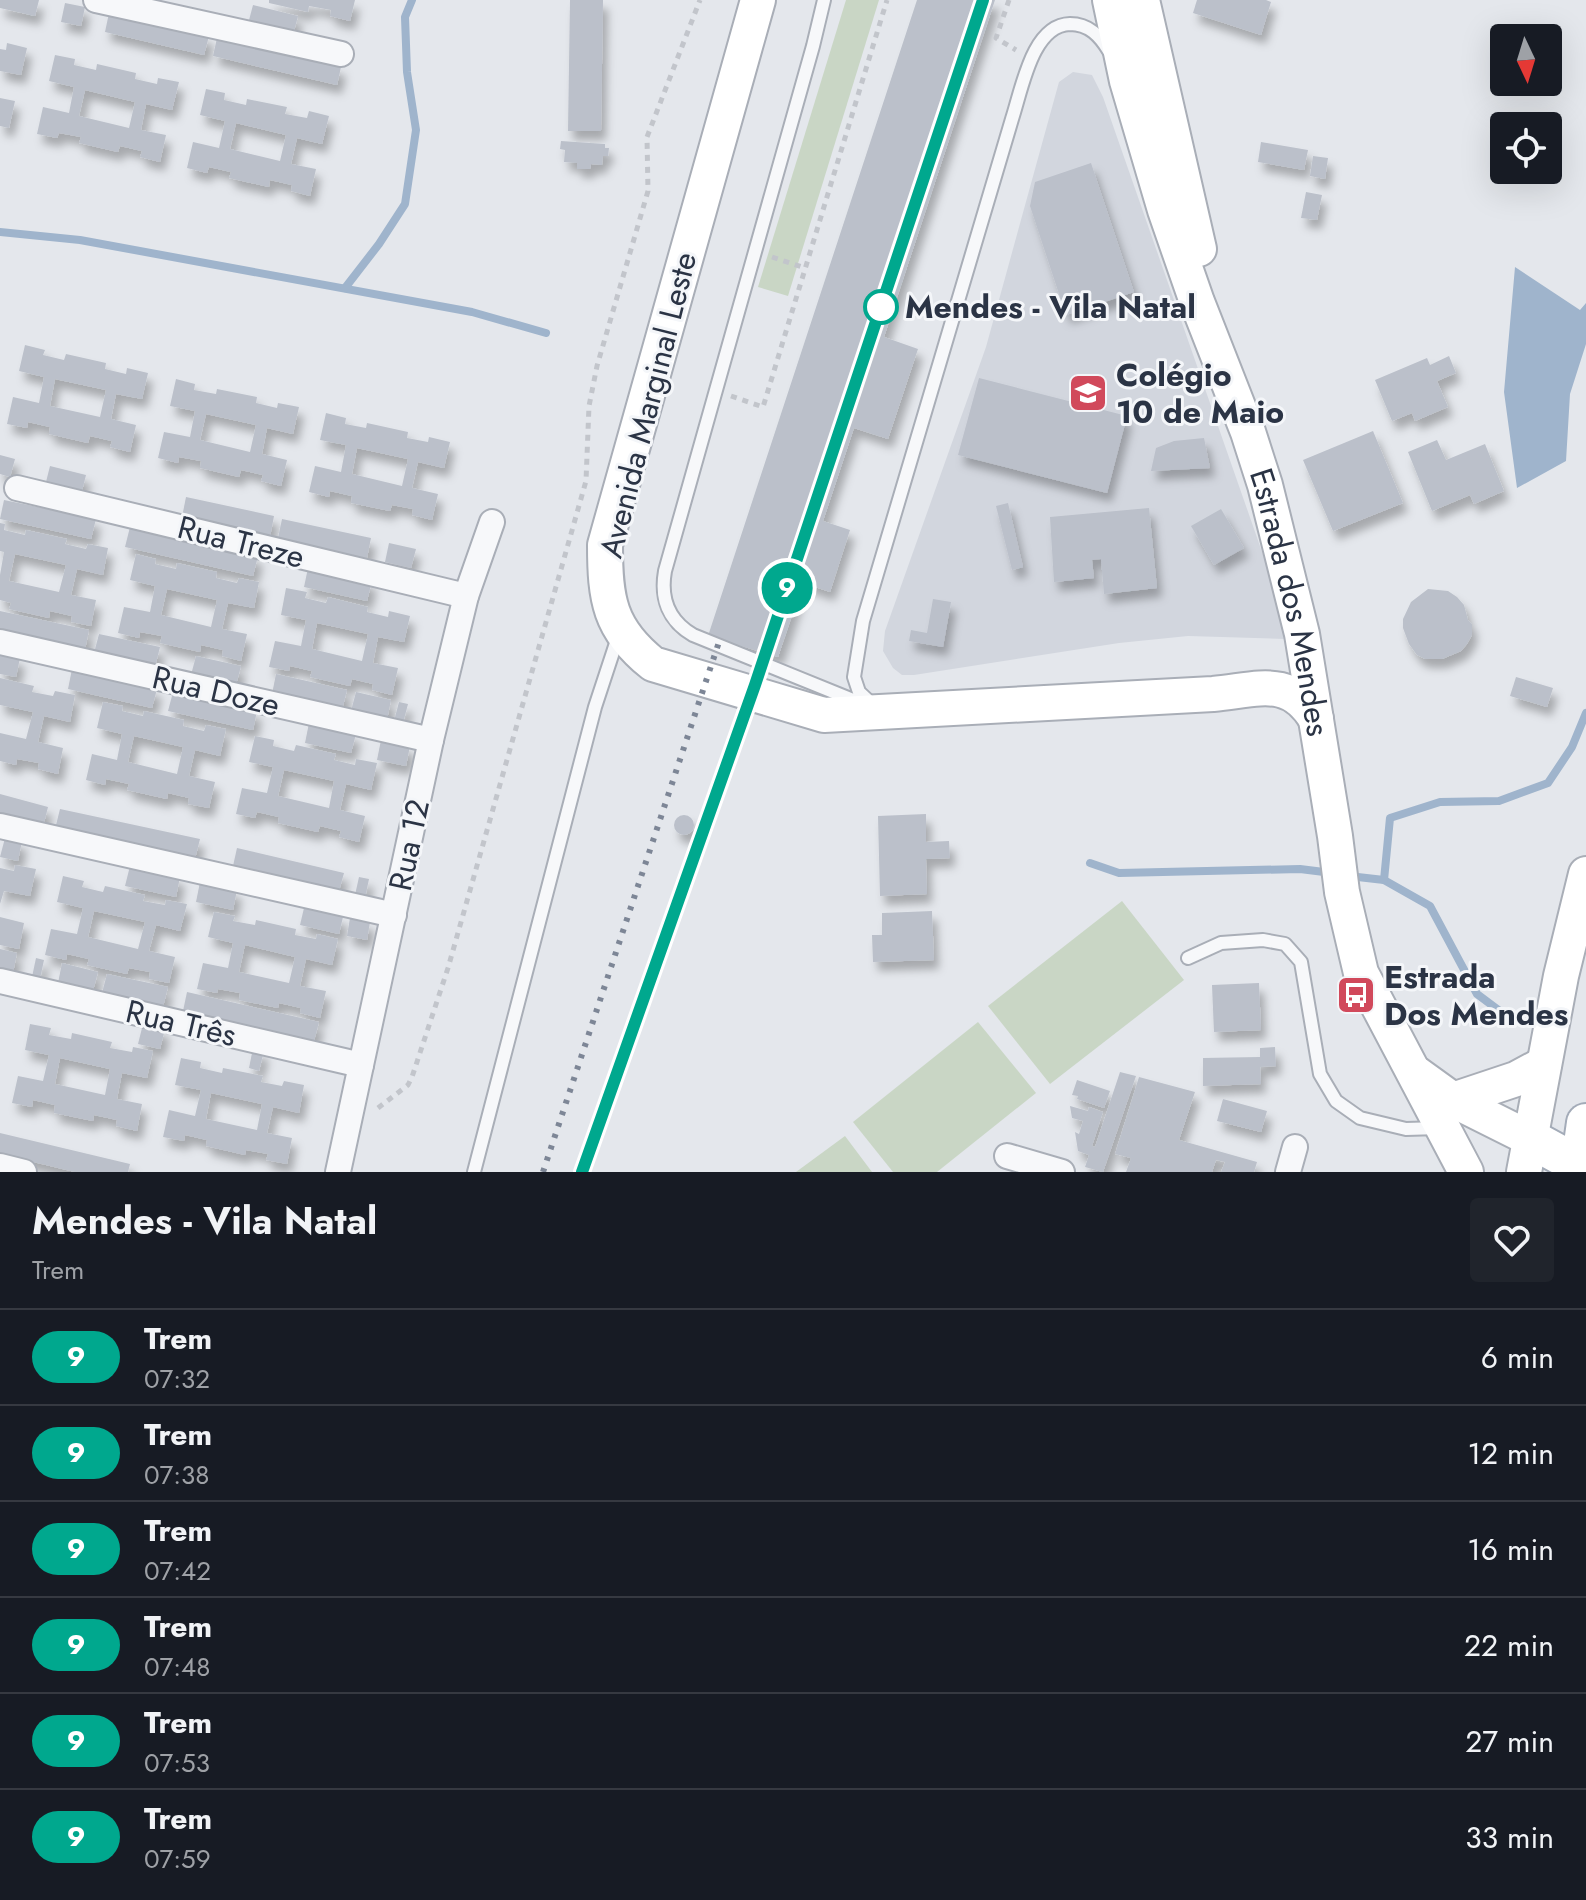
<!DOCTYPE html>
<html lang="pt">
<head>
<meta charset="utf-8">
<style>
	:root { --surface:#171b24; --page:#20242c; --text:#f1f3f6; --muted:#9ea1a6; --line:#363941 }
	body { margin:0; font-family:Jost,sans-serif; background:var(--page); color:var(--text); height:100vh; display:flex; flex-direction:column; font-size:30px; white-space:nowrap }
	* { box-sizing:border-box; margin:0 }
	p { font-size:26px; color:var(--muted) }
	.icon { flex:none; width:44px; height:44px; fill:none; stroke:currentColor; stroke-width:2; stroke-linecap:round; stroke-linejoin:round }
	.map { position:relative; height:1172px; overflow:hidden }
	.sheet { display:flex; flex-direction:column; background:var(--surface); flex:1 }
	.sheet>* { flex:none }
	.badge { padding:0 16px; border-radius:26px; font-size:28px; line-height:52px }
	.needle { width:52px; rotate:176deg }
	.buttons { position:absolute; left:1490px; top:24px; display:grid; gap:16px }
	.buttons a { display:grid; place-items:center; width:72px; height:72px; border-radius:8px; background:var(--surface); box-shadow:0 8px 32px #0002; font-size:40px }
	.map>.badge { position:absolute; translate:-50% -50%; box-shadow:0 0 0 4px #fff }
	.round { display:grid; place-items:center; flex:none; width:84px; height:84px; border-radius:8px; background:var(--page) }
	.summary { display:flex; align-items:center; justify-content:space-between; height:136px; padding:0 32px }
	h1 { font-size:38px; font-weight:700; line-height:60px }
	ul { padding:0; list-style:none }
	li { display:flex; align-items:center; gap:24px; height:96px; padding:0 32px; border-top:2px solid var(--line) }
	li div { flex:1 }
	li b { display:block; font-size:30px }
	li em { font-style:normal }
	li .badge { min-width:88px; font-weight:700; text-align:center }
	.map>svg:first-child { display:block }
	.built { fill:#d2d6de }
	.green { fill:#c9d6c5 }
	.water { fill:#9fb4cc }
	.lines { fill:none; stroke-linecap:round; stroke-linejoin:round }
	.stream { stroke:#9fb4cc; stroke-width:8 }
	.building { fill:#bbc0ca; fill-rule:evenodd; filter:url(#shadow) }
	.lane-casing { stroke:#a9aeb7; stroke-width:16 }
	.street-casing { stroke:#a9aeb7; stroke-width:28 }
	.secondary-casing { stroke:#a9aeb7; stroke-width:38 }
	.primary-casing { stroke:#a3abb8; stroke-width:42 }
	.path { stroke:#c2c5cb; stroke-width:5; stroke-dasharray:6 6; stroke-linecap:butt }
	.lane { stroke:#f7f8fa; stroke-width:12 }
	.street { stroke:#f7f8fa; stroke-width:24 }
	.secondary { stroke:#fff; stroke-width:34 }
	.primary { stroke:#fff; stroke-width:38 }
	.rail { stroke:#7d8696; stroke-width:6; stroke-dasharray:4 8; stroke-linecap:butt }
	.line-casing { stroke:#fff; stroke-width:18 }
	.line { stroke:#00a88e; stroke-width:12 }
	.stop-dot { fill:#fff; stroke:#00a88e; stroke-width:4 }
	.labels { text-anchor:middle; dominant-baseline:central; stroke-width:6; stroke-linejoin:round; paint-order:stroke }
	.stop-label { font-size:32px; font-weight:bold; fill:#2b3445; stroke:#f4f6f9; text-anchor:start }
	.poi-label { font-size:32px; font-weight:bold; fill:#2b3445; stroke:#f4f6f9; text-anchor:start }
	.street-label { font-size:32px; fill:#2b3445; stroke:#f4f6f9 }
</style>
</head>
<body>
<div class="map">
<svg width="1586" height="1172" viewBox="0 0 1586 1172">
	<defs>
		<filter id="shadow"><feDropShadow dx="5" dy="9" stdDeviation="4" flood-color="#0004"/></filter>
	</defs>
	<rect width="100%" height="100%" fill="#e4e7ec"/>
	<!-- built -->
	<path class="built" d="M1073 72 1092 75 1103 97 1268 569 1285 639 1188 636 1119 643 914 675H902L893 668 883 651 885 631 986 347 1059 82Z"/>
	<!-- green -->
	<g class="green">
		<path d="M846 0H879L788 296 758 287Z"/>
		<path d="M1122 901 1184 980 1050 1084 988 1006Z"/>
		<path d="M978 1022 1036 1093 937 1172H893L853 1122Z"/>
		<path d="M845 1136 872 1172H796Z"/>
	</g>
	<!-- water -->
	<path class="water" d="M1515 267 1580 310 1586 303V344L1570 394 1566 461 1517 488 1504 392Z"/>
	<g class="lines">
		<!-- stream -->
		<g class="stream">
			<path d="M0 232 80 240 472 312 546 333"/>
			<path d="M345 288 379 244 405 204 416 130 407 72 405 17 412 0"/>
			<path d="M1090 863 1119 873 1300 869 1332 873"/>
			<path d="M1349 876 1384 880 1430 906 1477 994 1513 1021"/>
			<path d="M1384 880 1390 818 1440 802 1499 801 1548 783 1572 747 1586 713"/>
		</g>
	</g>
	<!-- building -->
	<g class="building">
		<path d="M0 0H39L35 16 0 8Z"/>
		<path d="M269 0H355L350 21 330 16 331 10 309 6 308 12 269 3Z"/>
		<path d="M570 0H603L601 131H568Z"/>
		<path d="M917 0H995L884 337 918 349 888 439 854 428 823 521 850 530 830 592 803 583 778 657 708 636Z"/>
		<path d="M1197 0H1266L1271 2 1261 35 1193 13Z"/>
		<path d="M65 3 85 7 81 26 61 22Z"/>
		<path d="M253 5 298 16 293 35 248 24Z"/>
		<path d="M109 13 209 36 204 55 105 32Z"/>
		<path d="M217 38 341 67 337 85 213 56Z"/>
		<path d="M7 43 27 48 21 75 0 71V49L6 50Z"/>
		<path d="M55 55 75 59 74 65 96 70 97 64 136 73 135 79 157 84 158 78 179 82 172 110 146 104 141 130 166 135 160 162 140 157 142 151 120 146 118 152 79 143 81 137 59 133 57 138 37 134 43 107 69 113 74 87 49 81ZM85 90 135 102 129 128 79 116Z"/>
		<path d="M206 89 225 93 224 100 246 105 247 99 287 107 285 114 307 118 309 111 329 116 322 144 297 138 291 164 316 169 310 196 291 191 292 185 270 180 269 187 229 178 231 172 209 167 207 173 187 168 193 142 219 148 225 121 200 115ZM236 123 286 135 280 161 230 149Z"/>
		<path d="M0 98 15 101 9 128 0 126Z"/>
		<path d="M561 141 605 144V148H609L608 156H603L602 165 591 164 590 169H577V163L564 162 565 150 560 149Z"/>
		<path d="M1261 142 1308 150 1304 170 1258 162Z"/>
		<path d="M1313 156 1328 158 1325 179 1310 176Z"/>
		<path d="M1091 163 1134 292 1066 315 1030 206 1035 182Z"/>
		<path d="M1306 192 1322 195 1317 220 1301 218Z"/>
		<path d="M25 345 45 350 43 355 64 360 66 354 106 363 105 369 126 374 127 368 148 373 142 399 116 394 111 419 136 425 130 452 110 447 112 441 90 436 88 443 49 434 50 427 28 422 27 428 7 424 13 397 39 403 44 377 19 371ZM55 379 106 390 100 417 50 406Z"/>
		<path d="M1449 356 1456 373 1437 381 1448 407 1415 421 1412 413 1392 421 1375 380 1427 358 1430 365Z"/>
		<path d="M979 378 1127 416 1107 493 958 455Z"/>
		<path d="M176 379 195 384 194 390 216 394 217 389 257 397 256 403 277 408 278 403 299 407 293 434 267 428 262 454 287 460 281 486 261 481 263 475 241 470 239 477 200 468 201 461 179 457 178 463 158 458 164 432 190 437 195 411 170 406ZM206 414 256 425 250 452 200 440Z"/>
		<path d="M326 413 346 418 345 424 366 428 367 423 408 432 407 438 428 442 429 437 450 442 444 468 418 462 412 488 438 494 432 520 412 515 413 509 392 505 390 511 351 503 352 496 330 491 329 497 309 492 315 466 341 472 346 445 320 440ZM357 448 408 459 402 486 352 474Z"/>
		<path d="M1373 431 1403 503 1333 531 1303 460Z"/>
		<path d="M1204 438 1210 468 1151 471 1156 448 1174 441Z"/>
		<path d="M1437 440 1446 460 1485 444 1504 491 1474 504 1470 495 1432 511 1408 452Z"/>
		<path d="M0 455 15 459 10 477 0 474Z"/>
		<path d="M50 466 86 475 81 495 45 486Z"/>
		<path d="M186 497 274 516 270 537 182 517Z"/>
		<path d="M4 500 96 519 91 539 0 519Z"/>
		<path d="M1008 503 1023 567 1012 570 996 506Z"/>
		<path d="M1149 508 1157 588 1104 594 1101 559 1092 560 1094 578 1054 582 1050 517Z"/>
		<path d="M1221 509 1244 548 1214 565 1191 526Z"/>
		<path d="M282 519 371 538 367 558 278 538Z"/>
		<path d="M0 523 5 524 4 530 25 535 26 530 67 539 65 544 86 549 88 544 108 548 103 575 77 569 71 595 96 600 91 626 71 622 72 616 50 611 49 618 9 609 11 603 0 600V575L4 552 0 551ZM15 554 66 565 59 592 9 581Z"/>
		<path d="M130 527 258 556 253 576 125 547Z"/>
		<path d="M389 543 416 549 411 568 385 562Z"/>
		<path d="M136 554 156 559 155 564 176 569 177 563 217 572 216 578 237 583 239 578 259 582 254 608 228 603 222 629 247 634 241 661 222 656 223 650 201 645 200 652 160 643 162 636 140 632 139 638 118 633 124 607 150 612 155 586 130 580ZM167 589 217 600 211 627 161 615Z"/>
		<path d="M308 568 372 581 367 601 304 587Z"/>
		<path d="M286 588 307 592 305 598 326 603 328 597 368 607 367 612 388 617 389 611 410 616 404 642 378 637 373 663 398 668 392 695 372 690 373 684 352 679 350 686 310 677 312 671 290 666 289 671 269 667 275 641 301 646 306 620 281 615ZM317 623 368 634 362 661 312 649Z"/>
		<path d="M1428 589 1448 591 1457 597 1464 605 1468 620 1472 624V635L1467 644 1461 651 1442 659H1425L1417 655 1409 644 1403 628V619L1411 602Z"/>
		<path d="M933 599 951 602 943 647 909 641 911 630 927 633Z"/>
		<path d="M0 611 89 630 85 650 0 632Z"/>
		<path d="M99 634 160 647 155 667 94 653Z"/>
		<path d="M0 653 20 658 16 677 0 674Z"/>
		<path d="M196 656 241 666 236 685 191 675Z"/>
		<path d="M72 669 157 689 152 708 68 689Z"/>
		<path d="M276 674 347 690 342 710 272 694Z"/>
		<path d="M1516 677 1553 688 1547 707 1510 696Z"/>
		<path d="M0 678 34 686 32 692 53 696 55 691 75 695 70 722 44 716 38 742 63 748 58 774 38 769 39 763 17 759 16 765 0 761V733L26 739 33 712 0 705Z"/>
		<path d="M173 692 257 711 253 730 168 711Z"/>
		<path d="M356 692 391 700 387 720 351 711Z"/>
		<path d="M103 702 123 706 122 711 143 716 144 711 184 720 183 726 204 731 206 725 226 729 220 756 195 750 189 776 215 782 209 808 188 804 189 798 168 793 167 799 127 790 129 784 106 779 105 785 86 780 92 754 117 760 122 734 97 728ZM134 736 183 747 177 774 128 762Z"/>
		<path d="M399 702 408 704 403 723 394 721Z"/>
		<path d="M309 723 356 734 351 753 305 743Z"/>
		<path d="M255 736 274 740 273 746 294 751 296 745 336 754 334 760 355 765 356 759 377 763 371 790 346 784 340 810 365 816 359 842 339 837 341 831 320 826 318 832 278 823 279 817 257 812 255 818 236 814 242 788 267 793 273 767 249 762ZM284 770 334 781 329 808 278 796Z"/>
		<path d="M381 740 410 746 406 766 377 760Z"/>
		<path d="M0 794 48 807 43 827 0 815Z"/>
		<path d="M60 809 200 839 195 859 55 829Z"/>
		<path d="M926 814V842L949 841 950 858 926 859 927 894 880 896 878 816Z"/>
		<circle cx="684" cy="825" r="10"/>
		<path d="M5 838 22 841 18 861 0 857Z"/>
		<path d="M237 848 344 873 339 891 233 866Z"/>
		<path d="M15 865 36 869 30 896 4 891 0 904V868L14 871Z"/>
		<path d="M130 866 180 877 176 897 125 886Z"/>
		<path d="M63 876 84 881 82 887 103 892 105 886 145 895 143 901 165 905 166 900 187 904 180 931 156 925 149 951 175 957 169 983 149 979 150 972 129 968 127 974 87 965 89 959 67 954 66 960 45 955 51 929 77 934 83 908 57 902ZM94 911 145 922 138 949 88 937Z"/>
		<path d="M359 877 369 879 365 898 355 895Z"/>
		<path d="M200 882 237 890 233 910 196 902Z"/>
		<path d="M304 908 343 917 339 934 300 925Z"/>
		<path d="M932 911 934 960 873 962 872 935H882V913Z"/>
		<path d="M214 912 235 916 233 921 255 925 256 920 296 929 295 935 316 939 317 934 338 939 332 965 306 959 300 986 326 991 320 1018 300 1013 301 1008 279 1003 278 1008 239 1000 240 993 218 989 217 993 197 989 203 963 228 968 233 943 208 937ZM245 945 295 957 289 983 239 972Z"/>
		<path d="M0 917 24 923 19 949 0 945Z"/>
		<path d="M350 918 370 922 367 940 347 936Z"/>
		<path d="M0 949 17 953 13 973 0 970Z"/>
		<path d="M36 958 44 960 40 979 32 977Z"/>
		<path d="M62 963 98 972 93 991 58 983Z"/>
		<path d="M107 974 168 987 163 1007 102 993Z"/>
		<path d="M1259 983 1261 1030 1214 1032 1212 985Z"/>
		<path d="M187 992 319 1022 314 1041 183 1011Z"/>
		<path d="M30 1024 51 1028 49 1035 71 1039 72 1033 112 1042 110 1048 132 1052 133 1047 153 1051 147 1078 122 1073 117 1099 142 1104 137 1131 116 1126 117 1120 94 1115 93 1121 54 1113 55 1105 33 1100 32 1107 12 1103 18 1076 43 1081 49 1055 25 1050ZM60 1058 110 1069 105 1095 55 1084Z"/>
		<path d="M143 1024 165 1029 160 1049 138 1044Z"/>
		<path d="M1275 1047 1276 1066 1260 1067 1261 1084 1203 1086V1058L1260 1057V1048Z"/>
		<path d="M253 1048 264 1051 259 1071 249 1068Z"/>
		<path d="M181 1058 201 1062 200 1068 222 1073 223 1068 263 1076 261 1082 282 1086 284 1081 304 1085 299 1113 273 1107 267 1133 292 1138 287 1164 266 1160 268 1154 246 1150 245 1155 206 1146 207 1140 185 1135 184 1141 163 1137 169 1110 195 1116 201 1090 175 1085ZM211 1093 262 1104 257 1130 206 1119Z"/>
		<path d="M1120 1072 1136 1076 1103 1172 1085 1167 1089 1155 1078 1151 1075 1132 1079 1134 1083 1121 1072 1118 1070 1106 1088 1111 1089 1107 1103 1112 1092 1146 1095 1147Z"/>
		<path d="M1139 1077 1195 1092 1179 1140 1257 1162 1254 1172H1221L1225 1162 1216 1160 1212 1172H1126L1131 1158 1115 1154Z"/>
		<path d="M1077 1080 1110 1091 1104 1108 1077 1099 1078 1096 1072 1095Z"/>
		<path d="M1223 1099 1267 1111 1261 1132 1217 1121Z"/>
		<path d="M0 1133 130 1164 128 1172H75L0 1154Z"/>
	</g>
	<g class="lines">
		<!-- lane casing -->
		<g class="lane-casing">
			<g id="lane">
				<path d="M824 0 813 46 665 571C660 599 669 621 693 635L858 702"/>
				<path d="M874 706 859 692 854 677 863 621 1012 119C1022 89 1032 25 1070 24 1089 24 1100 36 1109 51"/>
				<path d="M1188 958 1221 943 1263 940 1285 944 1301 962 1320 1074 1336 1101 1360 1118 1406 1129 1439 1128"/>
				<path d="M474 1172 595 707 619 634"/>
			</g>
		</g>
		<!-- street casing -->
		<g class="street-casing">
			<g id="street">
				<path d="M96 0 341 54"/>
				<path d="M17 488 466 596"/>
				<path d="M0 642 431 740"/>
				<path d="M0 826 394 915"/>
				<path d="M0 981 361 1065"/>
				<path d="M1007 1156 1062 1172"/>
				<path d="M0 1166 24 1172"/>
				<path d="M338 1172 431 740 466 596 492 522"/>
				<path d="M1288 1172 1295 1147"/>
			</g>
		</g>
		<!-- secondary casing -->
		<g class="secondary-casing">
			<g id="secondary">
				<path d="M758 0 605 545C605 599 609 629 653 664L824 715 1213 694C1258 690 1289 675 1316 719"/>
				<path id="s1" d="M1110 0 1127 81 1165 210 1197 302 1248 432 1265 485 1302 634 1335 836 1342 892 1361 973 1466 1172"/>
				<path d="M1142 0 1199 249"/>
				<path d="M1417 1074 1453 1100 1531 1139"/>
				<path d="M1453 1100 1516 1079 1544 1064"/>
				<path d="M1524 1172 1561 976 1586 874"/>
			</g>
		</g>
		<!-- primary casing -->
		<g class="primary-casing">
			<g id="primary">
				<path d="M1531 1139 1586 1169"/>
				<path d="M1579 1172 1586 1123"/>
			</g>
		</g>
		<!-- path -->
		<g class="path">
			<path d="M1009 0 996 38 1016 50"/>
			<path d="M772 257 805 268"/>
			<path d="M731 396 763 407 887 0"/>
			<path d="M378 1108 408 1085 412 1077 448 968 586 481 589 406 597 366 648 191 647 137 700 0"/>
		</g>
		<!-- lane -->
		<use href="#lane" class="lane"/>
		<!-- street -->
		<use href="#street" class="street"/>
		<!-- secondary -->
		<use href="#secondary" class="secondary"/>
		<!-- primary -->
		<use href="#primary" class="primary"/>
		<!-- rail -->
		<g class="rail">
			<path d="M543 1172 719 642"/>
			<path d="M582 1172 764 658"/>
		</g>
	</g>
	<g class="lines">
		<!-- line casing -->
		<g class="line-casing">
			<path id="line" d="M582 1172 755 685 983 0"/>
		</g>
		<!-- line -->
		<use href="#line" class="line"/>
	</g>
	<!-- icons -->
	<defs>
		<g id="school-square" transform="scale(2)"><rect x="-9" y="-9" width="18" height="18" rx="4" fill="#d1495b" stroke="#f4f6f9"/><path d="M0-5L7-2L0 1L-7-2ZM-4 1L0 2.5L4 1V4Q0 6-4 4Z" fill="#fff"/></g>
		<g id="bus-square" transform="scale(2)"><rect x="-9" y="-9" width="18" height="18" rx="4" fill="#d1495b" stroke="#f4f6f9"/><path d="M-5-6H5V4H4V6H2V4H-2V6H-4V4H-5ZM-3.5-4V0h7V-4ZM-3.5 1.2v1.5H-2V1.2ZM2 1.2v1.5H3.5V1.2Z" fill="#fff"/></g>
	</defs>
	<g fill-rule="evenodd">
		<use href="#school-square" x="1088" y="393"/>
		<use href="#bus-square" x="1356" y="995"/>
	</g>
	<!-- markers -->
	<circle class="stop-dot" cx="881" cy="307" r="16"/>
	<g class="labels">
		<!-- stop labels -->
		<g class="stop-label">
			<text x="905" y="307">Mendes - Vila Natal</text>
		</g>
		<!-- poi labels -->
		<g class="poi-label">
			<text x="1116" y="375">Colégio<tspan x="1116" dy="37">10 de Maio</tspan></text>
			<text x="1384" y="977">Estrada<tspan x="1384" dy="37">Dos Mendes</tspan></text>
		</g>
		<!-- street labels -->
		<g class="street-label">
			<text transform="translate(648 405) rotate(-76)">Avenida Marginal Leste</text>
			<text transform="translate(241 542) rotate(14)">Rua Treze</text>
			<text stroke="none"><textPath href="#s1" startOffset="630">Estrada dos Mendes</textPath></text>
			<text transform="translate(216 691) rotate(13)">Rua Doze</text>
			<text transform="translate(409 845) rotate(-78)">Rua 12</text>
			<text transform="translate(181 1023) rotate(13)">Rua Três</text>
		</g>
	</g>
</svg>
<div class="buttons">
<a><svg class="needle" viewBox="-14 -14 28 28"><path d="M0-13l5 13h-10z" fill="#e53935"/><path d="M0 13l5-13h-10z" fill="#9ea1a6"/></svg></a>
<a><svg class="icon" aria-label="locate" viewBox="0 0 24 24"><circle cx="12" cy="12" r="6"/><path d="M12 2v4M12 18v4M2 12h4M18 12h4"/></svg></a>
</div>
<b class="badge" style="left:787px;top:588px;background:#00a88e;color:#fff">9</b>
</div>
<section class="sheet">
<div class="summary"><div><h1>Mendes - Vila Natal</h1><p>Trem</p></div><a class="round"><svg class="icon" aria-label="heart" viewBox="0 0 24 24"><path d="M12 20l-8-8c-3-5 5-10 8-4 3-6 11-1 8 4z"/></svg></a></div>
<ul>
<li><span class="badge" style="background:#00a88e;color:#fff">9</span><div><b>Trem</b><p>07:32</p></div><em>6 min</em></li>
<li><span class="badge" style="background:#00a88e;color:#fff">9</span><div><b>Trem</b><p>07:38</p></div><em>12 min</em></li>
<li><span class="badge" style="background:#00a88e;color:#fff">9</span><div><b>Trem</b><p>07:42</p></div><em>16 min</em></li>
<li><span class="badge" style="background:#00a88e;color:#fff">9</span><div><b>Trem</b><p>07:48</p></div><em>22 min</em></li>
<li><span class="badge" style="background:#00a88e;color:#fff">9</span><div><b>Trem</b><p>07:53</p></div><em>27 min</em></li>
<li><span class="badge" style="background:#00a88e;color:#fff">9</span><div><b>Trem</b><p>07:59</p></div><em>33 min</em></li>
</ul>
</section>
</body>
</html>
